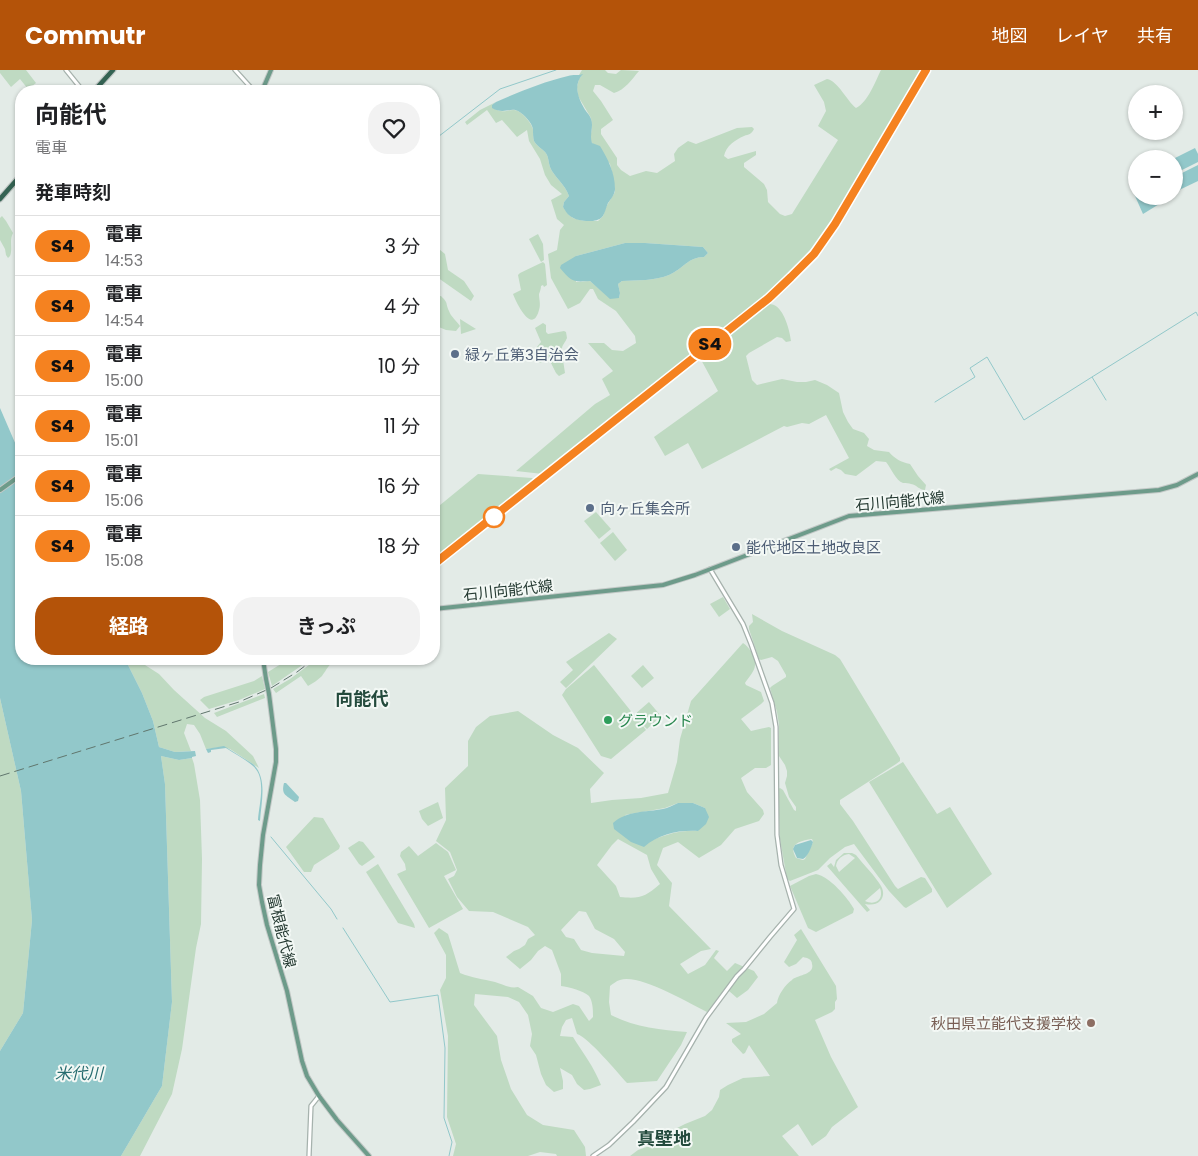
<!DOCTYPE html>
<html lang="ja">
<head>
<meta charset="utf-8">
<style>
	:root { --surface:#fff; --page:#f2f2f2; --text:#202124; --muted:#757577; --line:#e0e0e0; --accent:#b45309 }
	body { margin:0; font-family:Poppins,"Noto Sans JP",sans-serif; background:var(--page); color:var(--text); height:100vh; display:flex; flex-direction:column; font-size:19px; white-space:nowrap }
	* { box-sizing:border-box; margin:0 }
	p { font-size:16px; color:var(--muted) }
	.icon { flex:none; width:28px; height:28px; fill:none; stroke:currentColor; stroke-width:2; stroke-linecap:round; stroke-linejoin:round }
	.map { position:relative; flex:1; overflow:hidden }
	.sheet { position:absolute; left:15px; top:15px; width:425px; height:580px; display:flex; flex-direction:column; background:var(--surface); border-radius:20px; box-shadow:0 1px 4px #0004 }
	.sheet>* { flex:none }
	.badge { padding:0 10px; border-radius:16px; font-size:18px; line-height:32px }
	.controls { position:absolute; left:1128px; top:15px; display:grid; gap:10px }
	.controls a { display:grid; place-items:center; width:55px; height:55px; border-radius:50%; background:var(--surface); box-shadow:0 1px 4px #0004; font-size:25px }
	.map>.badge { position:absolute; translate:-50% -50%; box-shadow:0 0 0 2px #fff }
	h2 { padding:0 20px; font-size:19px; line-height:45px }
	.round { display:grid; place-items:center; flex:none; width:52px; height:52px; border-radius:20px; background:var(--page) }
	.summary { display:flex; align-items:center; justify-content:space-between; height:85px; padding:0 20px }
	h1 { font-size:24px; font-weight:700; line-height:38px }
	.cta { display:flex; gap:10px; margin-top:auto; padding:10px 20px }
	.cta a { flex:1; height:58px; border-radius:20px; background:var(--accent); color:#fff; font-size:20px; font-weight:700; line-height:58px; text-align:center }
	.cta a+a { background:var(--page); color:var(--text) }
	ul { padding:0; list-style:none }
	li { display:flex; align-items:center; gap:15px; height:60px; padding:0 20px; border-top:1px solid var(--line) }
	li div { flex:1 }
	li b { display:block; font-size:19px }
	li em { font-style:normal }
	li .badge { min-width:55px; font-weight:700; text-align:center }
	header { display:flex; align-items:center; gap:30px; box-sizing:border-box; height:70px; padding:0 25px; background:var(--accent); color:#fff }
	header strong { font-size:24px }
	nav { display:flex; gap:28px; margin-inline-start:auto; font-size:18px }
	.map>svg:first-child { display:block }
	.green { fill:#bfdac2; fill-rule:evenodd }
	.water { fill:#92c8ca }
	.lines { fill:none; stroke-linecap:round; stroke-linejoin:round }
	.stream { stroke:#92c8ca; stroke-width:1 }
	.minor-casing { stroke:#a6b2ad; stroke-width:5.5 }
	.major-casing { stroke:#c2c8c6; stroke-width:6 }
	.highway-casing { stroke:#c2c8c6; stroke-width:7 }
	.minor { stroke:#fff; stroke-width:3 }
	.major { stroke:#6d9b8a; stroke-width:4 }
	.highway { stroke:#346353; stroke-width:4.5 }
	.rail { stroke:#60766d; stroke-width:1; stroke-dasharray:10 5; stroke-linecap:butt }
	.major-bridge-casing { stroke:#c2c8c6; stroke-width:6; stroke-linecap:butt }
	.major-bridge { stroke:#6d9b8a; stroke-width:4 }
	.line-casing { stroke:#fff; stroke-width:11 }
	.line { stroke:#f58220; stroke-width:8 }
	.service-dot { fill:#5c6f8a; stroke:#f3f8f5; stroke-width:2 }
	.stop-dot { fill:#fff; stroke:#f58220; stroke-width:2.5 }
	.leisure-dot { fill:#2e9e5b; stroke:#f3f8f5; stroke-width:2 }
	.education-dot { fill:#8d6e63; stroke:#f3f8f5; stroke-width:2 }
	.labels { text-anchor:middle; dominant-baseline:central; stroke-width:4; stroke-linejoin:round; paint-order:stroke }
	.service-label { font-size:15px; fill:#4e5e75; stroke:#f3f8f5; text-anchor:start }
	.street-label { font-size:15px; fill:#253a32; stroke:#f3f8f5 }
	.leisure-label { font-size:15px; fill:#27864d; stroke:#f3f8f5; text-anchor:start }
	.education-label { font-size:15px; fill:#785e54; stroke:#f3f8f5; text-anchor:end }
	.water-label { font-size:16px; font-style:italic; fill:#266c6f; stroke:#f3f8f5 }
	.quarter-label { font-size:18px; font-weight:bold; fill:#234a3c; stroke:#f3f8f5 }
</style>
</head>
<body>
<header>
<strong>Commutr</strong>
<nav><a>地図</a><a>レイヤ</a><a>共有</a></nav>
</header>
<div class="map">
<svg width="1198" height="1086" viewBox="0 0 1198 1086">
	<rect width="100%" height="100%" fill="#e3ebe7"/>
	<!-- green -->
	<g class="green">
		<path d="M0 0H26L36 13 28 19 20 9 11 17 0 3Z"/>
		<path d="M582 0H605L608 3 616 4 621 0 639 1C632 9 625 20 614 23L600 15H595L593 21 601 31 613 50 601 59V64L617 88V95L621 100 630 106 646 101 657 103 675 91 674 84 678 78 688 71 696 74 737 58 752 57 754 59C751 65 749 64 744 66 735 70 726 76 724 86L728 89 756 81V85L744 93V97L764 114 767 120 768 132 780 144 785 146 792 144 838 70 818 56 826 41 824 32 814 15 827 9C838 11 847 31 856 38 868 32 875 12 881 0H920L872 85 820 169 793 199 754 235 692 284 543 404 516 401 595 334 610 325 602 309 613 301 588 273H604L612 280 623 281 636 273 635 266 616 241 598 229 593 219H590L580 233 568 239 551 208 548 184 557 180 560 160 564 155 557 149 551 130 562 124 551 115 545 105 540 89 529 71 527 60 517 67 502 50 496 53 487 40 467 55 465 52 480 40 496 32 492 35V37C504 46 509 37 518 41 524 44 531 53 533 59 533 62 533 68 534 71 536 75 542 79 545 82 549 87 548 91 550 97 554 107 565 114 569 126L564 132 563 137 569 145 573 148 584 151H598L603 146 606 137 615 122 613 107 610 94 592 73 590 69 592 58 591 48 578 26 577 17 579 9 582 5H579ZM625 173H645L703 177 708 183 704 187C688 187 683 199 669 205 654 211 638 210 622 211L618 214 620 223 619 228H610L590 211 576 212V186Z"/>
		<path d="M2 146 6 151 13 163C9 170 13 179 10 186L8 188 6 185 5 179 0 170V148Z"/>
		<path d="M538 164 543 174 544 190 541 192 529 169Z"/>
		<path d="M434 175 445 184 448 200 464 211 474 226 471 231 434 205Z"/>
		<path d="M543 192 545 194 547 215 544 217 543 215 541 216C541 219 540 221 539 224 539 229 541 235 539 240 532 266 516 232 513 224L521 220 518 205 520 203Z"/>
		<path d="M441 226C449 234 445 232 449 241 451 247 457 251 460 256L456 261 446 260 434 255V227Z"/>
		<path d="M765 233C766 234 773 234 774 235 784 239 790 261 791 271L786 272 782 268 777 267 749 283 746 286 752 310 757 315 782 309 797 312H806L815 310 827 315 839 323 843 342 848 352 853 359 864 363 869 369 867 376 874 380 889 382C895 389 901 392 910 394L918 406 926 415 925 420C919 420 917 415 911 414 909 413 906 413 903 413 896 411 891 398 886 392L876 391 856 406 845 404 841 400 836 398 831 401 829 399 849 388 826 345 809 354 802 353 787 357 784 356 702 399 688 373 665 386 654 367 718 321 699 286Z"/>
		<path d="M460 249 476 259 461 264Z"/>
		<path d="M543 253 546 255V262L548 264 564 261 566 262 567 268C563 277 560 275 564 286L563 290 565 303 559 306 556 303 549 289 540 293 532 283 541 272 535 258Z"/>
		<path d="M478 404 532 408 535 411 473 458 434 490V440Z"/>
		<path d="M596 442 611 459 599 469 584 451Z"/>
		<path d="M613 462 627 480 615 491 600 473Z"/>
		<path d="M723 527 730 539 719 547 710 534Z"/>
		<path d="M752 544 782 561 835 585 840 589 900 688V691L896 694 840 730V734L853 751 895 816 898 819 921 807 925 808 932 819V822L906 838 904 837 889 821 854 774 845 777 830 788 818 800 790 811 787 809 780 769 778 719 780 718 783 720 794 740 796 741V737L789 727 785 713 787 706V701L785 695 779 686V655L777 642 770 618 772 616 786 607V605L778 591 772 587 761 590 759 589 749 559V556L753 552ZM812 769 813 772 805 789 803 790 796 788C788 774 799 771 812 769Z"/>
		<path d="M609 563 617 569 566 618 560 612 573 600 566 592Z"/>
		<path d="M743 573C749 577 757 588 755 595 755 601 748 608 745 613L746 615 761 622 764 631 761 634 741 649 751 661 769 657 771 658V695L766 698H755L741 708 747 722 763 740 764 744 759 751 735 759 721 775 699 788 678 772 663 778 657 795 672 813 669 836 711 879 701 881 680 894 688 904 705 895 716 880 719 881 714 888 727 901 735 893 754 901 758 907 748 920 737 928 729 921 707 942C689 933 638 903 620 910 616 911 613 914 610 916L609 932 611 945C634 957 661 960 687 962L681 975 657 1011 627 1013C617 1002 589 968 577 964L572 948 566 950 562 957 560 966 573 967C583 983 594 997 601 1015L590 1019 584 1020 577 1014 572 1005 560 998 563 1011V1019L554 1022 546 1015 541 1004 536 985 530 976 532 964 528 945 519 932 508 927 475 924 474 935 497 966 501 990 511 1019 527 1045 543 1055 574 1060 585 1077 586 1086H557L556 1084 540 1082 528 1086H453L456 1074 447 1047 448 966 440 920 446 908V885L434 863 439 858 448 864 460 903C472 908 483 909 495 912 502 914 510 919 518 917L533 926 541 938 553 942 573 934 579 936 589 951 593 947C593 940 593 932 589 926 584 921 569 917 561 916V904L552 880 545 876 538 881 531 890 520 899 506 887 514 881 519 879 525 875 528 869 535 865 528 857 493 842 469 841 457 827 448 809 454 806 457 800 450 782 436 771 446 750 445 718 468 696V671L476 657 490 646 518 641 553 665 578 678 604 703 590 719 591 733 612 730 641 728 668 723 677 692 680 669 691 631ZM678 733H693L705 738 698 761C680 760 669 764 652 770L625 745 665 738ZM618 769 647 785 651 799 660 814C645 827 640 829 620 827L616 816 597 795 612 775ZM579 841 586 842 595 859 614 869 625 882 624 886 592 883 581 880 574 869 566 867 561 860Z"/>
		<path d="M125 589H144L145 595 159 604 174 620 205 648 226 661 253 686 259 698 230 679 222 677 206 679 200 664 194 655 187 654 184 663 191 681 175 682 159 677 153 651 142 623Z"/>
		<path d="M289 589H311L272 616 268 602Z"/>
		<path d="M317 589H340C328 593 329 597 322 606 318 610 313 613 308 616L301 606 276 623 273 619 290 609Z"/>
		<path d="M594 595 634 645 649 632 661 646 647 659 640 652 646 660 611 689 601 686 562 625 566 619Z"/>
		<path d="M643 595 654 608 642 618 631 606Z"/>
		<path d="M262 606 265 619 239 630 209 639 200 630 204 627 254 611Z"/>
		<path d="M264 624 265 628 217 647 214 643Z"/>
		<path d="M0 628 21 721 32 850 23 943 0 981Z"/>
		<path d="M161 686 179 690 192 688 194 694 200 730 202 789 201 854 196 878 182 979 172 1024 140 1086H121L162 1016 172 932 165 714Z"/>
		<path d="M903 692 937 744 950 737 992 804 947 838 869 712Z"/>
		<path d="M438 732 443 748 428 756 422 749 419 741Z"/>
		<path d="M314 747 323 748 340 776 339 779 314 795 311 802H304L286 777Z"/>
		<path d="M359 771 363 772 375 787 362 796 359 794 348 778Z"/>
		<path d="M436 773 448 782 456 800 444 806 463 839 429 858 397 804 406 800 405 794 400 786 401 782 409 776 418 786Z"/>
		<path d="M844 783H852L856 785C863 794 876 807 881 816 884 821 884 827 880 831 876 835 871 835 865 834L870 840 867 842 827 796 831 793 834 797 836 790ZM849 784 855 788 839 802 836 796C837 789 842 785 849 784ZM880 818C884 829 876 836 865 831Z"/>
		<path d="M378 794 414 854 415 858 398 853 366 802Z"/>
		<path d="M816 804C830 807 847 827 854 839L853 843 816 862 808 858 790 816 809 806Z"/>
		<path d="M801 859 836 916 837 929 835 932V939L832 942 815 950 831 987 858 1037 832 1057 826 1066 812 1076 798 1054 782 1066 799 1086H630L638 1080 658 1073 673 1060 685 1054 705 1046 712 1040 719 1027 720 1020 728 1015 743 1008 770 1006 749 975 745 983 743 984 732 972V969L741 964 726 953 746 952 764 944 777 933C778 925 785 915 792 910 797 905 815 905 812 894 812 889 807 888 803 887L796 894 789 897 784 892 797 870 794 865Z"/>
	</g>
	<!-- water -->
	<g class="water">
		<path d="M583 4C573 14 578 28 584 38 586 42 590 45 591 49 594 57 589 65 592 73L600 76C608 89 615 103 615 119 615 124 611 129 608 133 606 137 605 144 602 147 596 154 576 151 570 146 567 144 565 140 563 137L564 132 569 126C565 114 554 107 550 97 548 91 549 87 545 82 542 79 536 75 534 71 533 68 533 63 533 59 532 53 524 44 518 41 510 37 504 45 492 38V35L496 32C519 22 543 12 568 6 573 4 578 6 583 4Z"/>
		<path d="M1195 78 1198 84V92L1174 104 1173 89Z"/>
		<path d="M1198 95V111L1175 122 1174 119V107Z"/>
		<path d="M1136 115V126H1169V128L1143 144 1131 117Z"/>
		<path d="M625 173H645L703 177 708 183 704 187C688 187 683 199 669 205 654 211 638 210 622 211L618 214 620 223 619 228 610 229 590 211C572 212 572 212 560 198L561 195 576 186Z"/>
		<path d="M0 338 16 375 21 382V589H125L142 623 153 651 159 677 175 682 195 681 196 686 192 687V688L179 690 161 686 165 714 172 932 162 1016 121 1086H0V981L23 943 32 850 21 721 0 628Z"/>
		<path d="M224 676 253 694C268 708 261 733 260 751L258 750C259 734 267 708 253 696 245 689 235 684 226 678L211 680V682L208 683 206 679Z"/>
		<path d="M284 713H286L299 727 298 731 295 732C286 725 281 725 284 713Z"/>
		<path d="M678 733H693L705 738 709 747 706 754 698 761C678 760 659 764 644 777L631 772 614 759 613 753C626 741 646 742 663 739 668 738 673 735 678 733Z"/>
		<path d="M811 770 813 772C811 778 808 786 803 789L797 788 793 779 795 775Z"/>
	</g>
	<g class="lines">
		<!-- stream -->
		<g class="stream">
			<path d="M434 70 500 19 556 0"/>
			<path d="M1106 330 1092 307 1196 242 1198 246"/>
			<path d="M935 332 975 307 970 298 987 287 1024 350 1092 307"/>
			<path d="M271 767 331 839 337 849"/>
			<path d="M343 858 390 932 438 925 445 978 444 1048 452 1072 449 1086"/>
		</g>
		<!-- minor casing -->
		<g class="minor-casing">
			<g id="minor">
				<path d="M66 0 83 21"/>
				<path d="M235 0 254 21"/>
				<path d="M309 1086 311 1036 319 1026"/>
				<path d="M593 1086 609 1075 633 1052 666 1017 706 948 737 906 744 899 770 867 794 839 781 795 777 765 776 657 772 633 751 574 743 554 710 499"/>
			</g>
		</g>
		<!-- major casing -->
		<g class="major-casing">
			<g id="major">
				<path d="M262 21 271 0"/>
				<path d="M0 420 21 405"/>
				<path d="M434 539 663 515 695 505 849 446 1159 420 1177 415 1198 404"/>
				<path d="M263 589 266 609"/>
				<path d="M269 624 276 679V692L263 765 260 795 259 815 262 832 267 855 287 921 302 991 307 1006 319 1026 337 1050 369 1086"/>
			</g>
		</g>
		<!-- highway casing -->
		<g class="highway-casing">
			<g id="highway">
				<path d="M94 21 113 0"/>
				<path d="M0 129 21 105"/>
			</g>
		</g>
		<!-- minor -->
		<use href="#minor" class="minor"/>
		<!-- major -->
		<use href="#major" class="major"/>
		<!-- highway -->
		<use href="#highway" class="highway"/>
		<!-- rail -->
		<g class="rail">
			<path d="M434 494 769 227 791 207 814 184 835 154 926 0"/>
			<path d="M0 706 239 632 271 618 297 602 314 589"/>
		</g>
		<!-- major-bridge casing -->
		<g class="major-bridge-casing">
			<path id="major-bridge" d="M266 609 269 624"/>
		</g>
		<!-- major-bridge -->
		<use href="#major-bridge" class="major-bridge"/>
	</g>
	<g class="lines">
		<!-- line casing -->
		<g class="line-casing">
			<path id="line" d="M434 494 769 228 791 207 814 184 835 154 926 0"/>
		</g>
		<!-- line -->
		<use href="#line" class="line"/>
	</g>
	<!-- markers -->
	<g class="service-dot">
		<circle cx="455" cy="284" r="5"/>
		<circle cx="590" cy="438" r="5"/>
		<circle cx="736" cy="477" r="5"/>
	</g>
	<circle class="stop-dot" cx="494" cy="447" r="10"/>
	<circle class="leisure-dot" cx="608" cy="650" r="5"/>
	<circle class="education-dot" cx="1091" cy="953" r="5"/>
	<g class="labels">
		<!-- service labels -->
		<g class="service-label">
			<text x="465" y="284">緑ヶ丘第3自治会</text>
			<text x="600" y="438">向ヶ丘集会所</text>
			<text x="746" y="477">能代地区土地改良区</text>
		</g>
		<!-- street labels -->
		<g class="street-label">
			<text transform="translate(900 431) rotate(-5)">石川向能代線</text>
			<text transform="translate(508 520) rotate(-6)">石川向能代線</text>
			<text transform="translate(282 861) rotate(76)">富根能代線</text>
		</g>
		<!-- leisure labels -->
		<g class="leisure-label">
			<text x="618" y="650">グラウンド</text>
		</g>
		<!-- education labels -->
		<g class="education-label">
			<text x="1081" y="953">秋田県立能代支援学校</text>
		</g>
		<!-- water labels -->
		<g class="water-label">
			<text x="79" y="1003">米代川</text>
		</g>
		<!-- quarter labels -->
		<g class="quarter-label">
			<text x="362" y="628">向能代</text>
			<text x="664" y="1068">真壁地</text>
		</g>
	</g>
</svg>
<div class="controls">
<a>+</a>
<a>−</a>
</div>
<b class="badge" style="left:710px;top:274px;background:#f58220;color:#111">S4</b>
<section class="sheet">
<div class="summary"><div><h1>向能代</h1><p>電車</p></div><a class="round"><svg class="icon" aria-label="heart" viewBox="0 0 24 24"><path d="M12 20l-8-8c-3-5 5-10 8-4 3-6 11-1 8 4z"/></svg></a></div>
<h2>発車時刻</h2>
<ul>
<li><span class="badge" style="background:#f58220;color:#111">S4</span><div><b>電車</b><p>14:53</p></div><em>3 分</em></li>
<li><span class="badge" style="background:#f58220;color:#111">S4</span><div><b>電車</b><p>14:54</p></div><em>4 分</em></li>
<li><span class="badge" style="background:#f58220;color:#111">S4</span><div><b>電車</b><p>15:00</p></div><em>10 分</em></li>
<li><span class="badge" style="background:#f58220;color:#111">S4</span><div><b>電車</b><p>15:01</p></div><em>11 分</em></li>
<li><span class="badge" style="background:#f58220;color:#111">S4</span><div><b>電車</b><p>15:06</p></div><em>16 分</em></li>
<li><span class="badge" style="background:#f58220;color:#111">S4</span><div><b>電車</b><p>15:08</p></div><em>18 分</em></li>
</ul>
<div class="cta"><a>経路</a><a>きっぷ</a></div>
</section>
</div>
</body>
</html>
